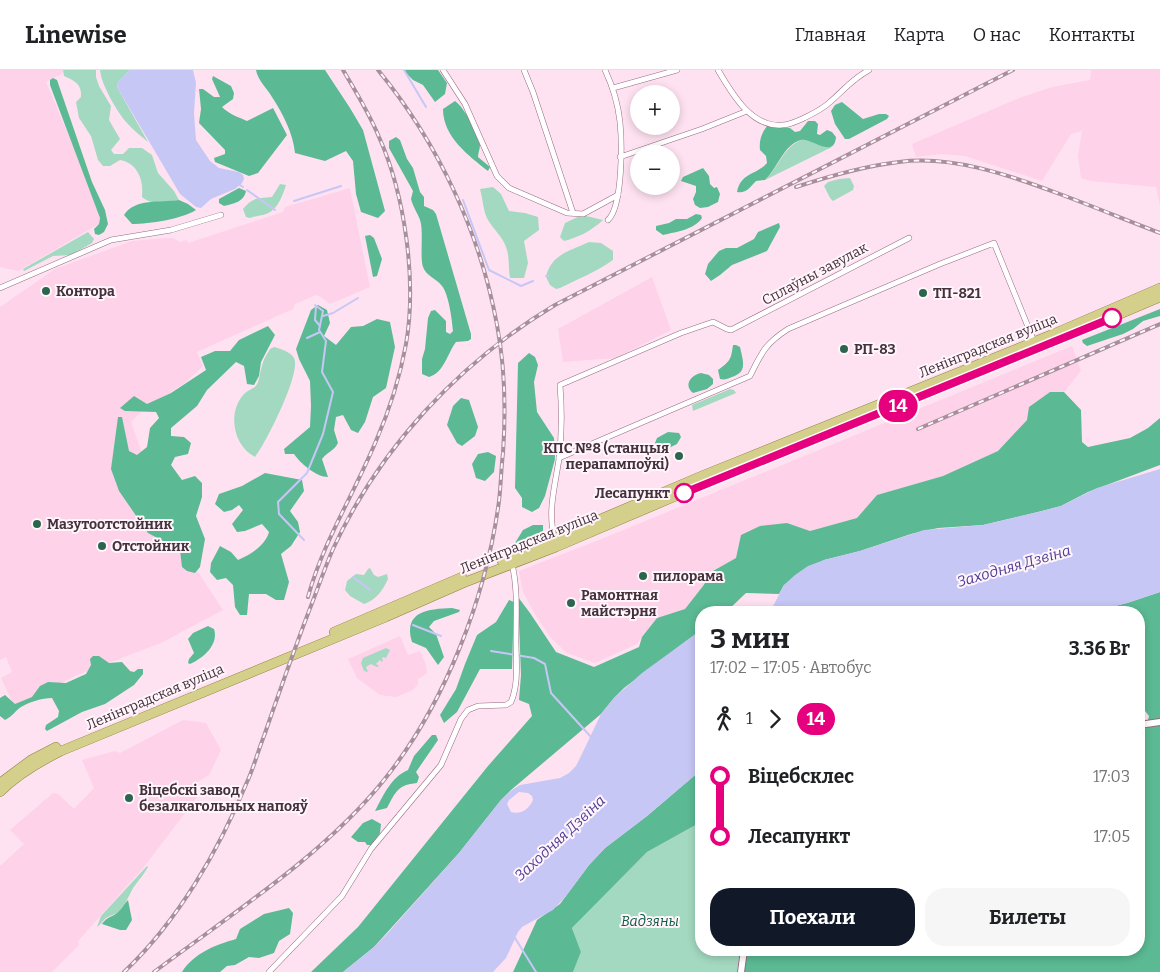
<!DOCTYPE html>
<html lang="ru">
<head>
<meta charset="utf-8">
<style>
	:root { --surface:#fff; --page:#f6f6f6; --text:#202124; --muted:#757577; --line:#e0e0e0; --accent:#111827 }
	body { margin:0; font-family:Bitter,serif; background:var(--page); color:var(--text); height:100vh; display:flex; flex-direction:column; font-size:19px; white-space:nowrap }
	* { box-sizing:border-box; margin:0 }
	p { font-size:16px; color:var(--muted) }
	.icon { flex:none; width:28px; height:28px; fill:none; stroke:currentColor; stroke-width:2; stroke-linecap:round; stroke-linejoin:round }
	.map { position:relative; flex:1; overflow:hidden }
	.drawer { position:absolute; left:695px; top:536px; width:450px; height:350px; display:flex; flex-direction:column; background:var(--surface); border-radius:20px; box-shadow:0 2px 8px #0003 }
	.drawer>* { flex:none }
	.badge { padding:0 10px; border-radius:16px; font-size:18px; line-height:32px }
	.tools { position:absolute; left:630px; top:15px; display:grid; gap:10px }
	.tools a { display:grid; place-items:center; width:50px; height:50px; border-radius:50%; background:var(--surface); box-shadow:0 2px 8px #0003; font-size:25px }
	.map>.badge { position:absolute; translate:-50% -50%; box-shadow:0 0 0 2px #fff }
	.legs { display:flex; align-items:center; gap:8px; height:55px; padding:0 15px; font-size:16px }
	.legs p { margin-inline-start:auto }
	.headline { display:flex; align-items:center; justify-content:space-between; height:85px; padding:0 15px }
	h1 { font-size:28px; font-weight:700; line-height:38px }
	.primary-button { display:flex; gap:10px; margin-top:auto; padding:10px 15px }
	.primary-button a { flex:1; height:58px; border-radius:20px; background:var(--accent); color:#fff; font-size:20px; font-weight:700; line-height:58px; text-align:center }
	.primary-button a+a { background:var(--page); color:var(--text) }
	ul { padding:0 15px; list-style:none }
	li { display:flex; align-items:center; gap:18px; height:60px; font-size:19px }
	li i { display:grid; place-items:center; width:8px; height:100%; margin:0 6px; background:currentColor }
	li i::after { content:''; width:12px; height:12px; margin:-6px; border:4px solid; border-radius:50%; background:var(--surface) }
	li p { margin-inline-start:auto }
	li:first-child i { background:linear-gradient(#0000 50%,currentColor 0) }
	li:last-child i { background:linear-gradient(currentColor 50%,#0000 0) }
	header { display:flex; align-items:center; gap:30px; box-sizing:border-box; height:70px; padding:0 25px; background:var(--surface); border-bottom:1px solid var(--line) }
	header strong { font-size:24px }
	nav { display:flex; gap:28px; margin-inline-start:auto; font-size:18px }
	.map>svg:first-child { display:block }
	.built { fill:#fed2e9 }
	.green { fill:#a3d9c0 }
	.forest { fill:#5bba94 }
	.water { fill:#c7c7f6; fill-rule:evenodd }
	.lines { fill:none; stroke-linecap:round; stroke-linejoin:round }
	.stream { stroke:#c7c7f6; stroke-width:2 }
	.minor-casing { stroke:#956b82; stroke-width:6 }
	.tertiary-casing { stroke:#956b82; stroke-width:8 }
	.primary-casing { stroke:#8e833d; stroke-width:10 }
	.minor { stroke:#fff; stroke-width:5 }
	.tertiary { stroke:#fff; stroke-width:6 }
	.primary { stroke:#d4cf8b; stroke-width:9 }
	.rail-casing { stroke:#a78f9c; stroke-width:4 }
	.rail { stroke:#fff5fa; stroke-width:2; stroke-dasharray:5.5; stroke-linecap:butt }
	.line-1-casing { stroke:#fff; stroke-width:11 }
	.line-1 { stroke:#e6007e; stroke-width:8 }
	.poi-dot { fill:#2b654e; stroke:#fff5fa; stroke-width:2 }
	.stop-1-dot { fill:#fff; stroke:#e6007e; stroke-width:2.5 }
	.labels { text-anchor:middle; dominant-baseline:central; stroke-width:4; stroke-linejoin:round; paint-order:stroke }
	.street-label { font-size:14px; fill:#43313b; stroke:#fff5fa }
	.poi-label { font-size:14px; font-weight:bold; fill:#43313b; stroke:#fff5fa; text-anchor:start }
	.stop-label { font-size:14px; font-weight:bold; fill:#43313b; stroke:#fff5fa; text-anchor:end }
	.park-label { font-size:14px; font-style:italic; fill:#0f5b42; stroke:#fff5fa }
	.water-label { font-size:15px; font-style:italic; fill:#4a3e96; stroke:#fff5fa }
</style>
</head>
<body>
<header>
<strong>Linewise</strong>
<nav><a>Главная</a><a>Карта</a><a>О нас</a><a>Контакты</a></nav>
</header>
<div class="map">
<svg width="1160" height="902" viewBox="0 0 1160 902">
	<rect width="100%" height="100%" fill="#ffe2f1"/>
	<!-- built -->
	<g class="built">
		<path d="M0 0H65L61 4 46 12 100 140 99 154 18 201 0 197Z"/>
		<path d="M1091 0H1160V136L1156 117 1090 111 1081 108 1078 86 1082 61 1071 64 1042 111 965 86 942 84 916 87 912 74 1019 28 1052 17 1090 10Z"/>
		<path d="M350 118 370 217 330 234 321 227 316 225 295 234 293 239 197 282 203 296 186 312 141 342 131 352 142 383 194 496 223 540 161 573 77 605 14 636 1 608 12 602 6 587 0 590V237L55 199 132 171 166 168H174L179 172 187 170 188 173 283 142 285 137Z"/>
		<path d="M652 207 671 260 616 288 563 292 558 259Z"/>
		<path d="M1072 276 1081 301 1064 322H1050L1027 350 998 381 943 406 877 425 857 448 810 461 787 453 736 488 713 501 703 516 685 539 657 548 637 574 595 593 567 583 551 568 536 546 523 522 519 501 599 470Z"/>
		<path d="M400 566 408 585 420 581 426 595 427 603 418 609V614L413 620 396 627 380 625 357 608 348 589Z"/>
		<path d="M183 650 206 653 221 680 209 705 188 718 198 726 143 798 78 871 79 875 52 902H0V796L24 774 10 760 53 723 58 724 74 739 94 718 82 690 115 681 120 683Z"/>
	</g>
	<!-- green -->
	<g class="green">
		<path d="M63 0H96V7L99 16 111 36 109 50 120 69 111 80 114 84H123L129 78H142L152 85 158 103 174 121 179 130C166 132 153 136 142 127 144 111 138 93 120 90L110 96H103L98 90 91 66 79 48 76 32 81 27C82 14 75 11 64 6Z"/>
		<path d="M100 0H130L118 12 117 17 148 72C141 66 133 60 127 53 117 42 101 14 100 0Z"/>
		<path d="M805 69 825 77H832L765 110C779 97 785 73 805 69Z"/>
		<path d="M839 109 850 108 854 116 853 120 833 131 830 128 824 116 828 112Z"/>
		<path d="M280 114 286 115C283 125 277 141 266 144 260 146 255 146 250 148L246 147 243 139C254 126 257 129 272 127Z"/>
		<path d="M493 117 501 124 509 141 525 143 538 147 539 160 524 171 528 193 524 208H510C508 198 510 187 506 177 502 166 494 160 488 150 483 142 483 129 480 119Z"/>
		<path d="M582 145 603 150C591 161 579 167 564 171L560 167 565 153Z"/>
		<path d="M88 162 94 169 92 173 71 185 53 186 24 201 23 199Z"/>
		<path d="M589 172 601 173 613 181V190C596 202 578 209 560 218L556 219 550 215 546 207C551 184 570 181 589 172Z"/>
		<path d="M274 277C281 279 291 282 294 288 302 302 265 375 255 387 233 376 227 342 244 324 249 319 256 319 258 312 260 307 260 301 262 296 263 290 267 284 270 279Z"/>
		<path d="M730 319 734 320 736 323 693 341 692 335Z"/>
		<path d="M370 498 374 505 378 507 387 504 388 509C383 520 376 530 364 534L350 526 345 520 347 511 356 504 364 505 368 499Z"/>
		<path d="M386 578 390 580 386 588 383 587 382 589 383 591 382 592 380 590 376 594 379 596 377 597 371 594 366 597 368 602 364 601 361 593 363 588Z"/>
		<path d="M701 752V880H740L737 902H573L581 882 572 858 647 782Z"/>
		<path d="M147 796 148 797C143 806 136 813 132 820 128 828 125 834 119 841 116 845 109 845 105 849 102 852 101 854 97 857L101 846Z"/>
	</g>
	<!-- forest -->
	<g class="forest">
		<path d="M256 0H325L350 38 363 60 385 141 378 148 361 142 356 124 353 91 346 81 325 91 295 83C293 63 283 44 272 27 267 18 258 11 256 0Z"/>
		<path d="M403 0H438L447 13 445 24 435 32 423 15 413 10Z"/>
		<path d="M213 6 231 16 234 23 233 29 222 37C229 44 238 47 247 51L273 38 287 65 258 103 249 106 215 92 214 88 225 84V80L199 53 201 39 199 19H203L214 27H220L212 9Z"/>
		<path d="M53 8 57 10 92 112 105 140 108 154 104 162 99 165 95 164 94 159 99 154 100 148 50 15V10Z"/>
		<path d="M455 31C463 36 480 65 480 75 480 79 478 83 478 87L490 97 488 101C469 86 443 67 443 39Z"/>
		<path d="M842 32 863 49 879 44H886L889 46 887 49 849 69H845L835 54 831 41 835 35Z"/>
		<path d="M808 51H815L818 54 817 64 820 65 827 60 832 62 836 67C834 90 811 67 801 70 784 74 777 99 765 110L756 111C750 117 746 124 737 122 741 102 757 105 767 93L766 86 760 80C759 71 761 64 767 56L790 58 795 62 800 61Z"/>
		<path d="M396 67 400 70 407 89 413 98 420 122 424 127V136L433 140 436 144 471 264V269L468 271 456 272C447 284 444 303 429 307L422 304V289L425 279 428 248 431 241 435 240 446 251V262L450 264 453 261C452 250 449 225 442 216 437 209 426 206 423 197 420 189 423 166 421 154 420 146 413 138 411 129L413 121 389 78V71Z"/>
		<path d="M703 98 709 106 710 114 714 118 717 117 720 124 718 132 708 137 700 138 695 135 693 129 696 122V116L681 111 683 107Z"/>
		<path d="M239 118 246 121C244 132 233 134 224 136L219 133V129Z"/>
		<path d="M179 130 188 134 196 140C181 149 150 154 132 154L124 145C135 128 160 133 179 130Z"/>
		<path d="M696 144 701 145 702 148C694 160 675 162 663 165L656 160V156L669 153 676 149H687Z"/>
		<path d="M779 153 780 157 767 181 732 195 720 205 711 211 705 204 708 194 719 181 726 178H737L754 169 758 162Z"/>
		<path d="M370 165 374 168 382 189 377 206 373 207 365 166Z"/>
		<path d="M318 235 327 240 330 253 324 266 336 275 351 257 363 256 377 249 390 252 395 277 386 318 373 327 365 352 358 363 351 360 343 345 336 347 334 360 338 373C334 381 327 382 322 389L328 407C316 407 300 393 294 384H285L284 379 310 357 311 336 310 311 299 289 296 279 311 240Z"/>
		<path d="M1160 239V246L1143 251 1133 259 1123 264 1087 276 1083 273 1082 270Z"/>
		<path d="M268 256 275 265 261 292 259 306 254 315 247 314 244 296 236 292 207 320 197 336 171 358V366L184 367 191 373 188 384 175 387 171 395 182 410 195 406 202 413V427L196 446 205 469 200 497 195 503 187 501 182 497 180 480 148 463 119 421 111 399 118 347H122L129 381 137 385 147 377 150 358 159 348 156 342 125 341 120 338 134 326 147 334 171 323 206 300 201 287 215 281H230L239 270Z"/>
		<path d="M733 275H736L740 277C743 291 748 302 732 307 727 309 725 310 720 309L718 300C730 291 731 290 733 275Z"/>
		<path d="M529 283 535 287 538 295 534 312 537 342 554 368 555 389 545 426 539 438 532 442 522 437V428L515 418 518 293Z"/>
		<path d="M701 303 709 305 713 309V314L707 319 693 323C683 315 691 305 701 303Z"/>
		<path d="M1050 322H1064L1081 340 1082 372 1088 377 1130 368 1148 358 1160 348V395L1088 422 1061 436 1042 441 983 455 938 458 911 464 860 481 824 490 784 515 779 524 746 523 726 542H701V560L624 618 614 628 601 644 511 720 501 730 459 783 374 877 343 902H311L358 857 488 696 532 646 529 634 519 630 521 605 518 527 530 543 556 582 594 597 639 577 642 567 657 548 685 539 703 516 713 501 736 488 741 465 760 456 787 453 810 461 857 448 877 425 943 406 998 381 1027 350 1029 337Z"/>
		<path d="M461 328 469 330 478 357 475 366 462 376 457 373 447 355 453 336Z"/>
		<path d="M668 362 679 363 681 367 677 374 663 381 653 378 657 368Z"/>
		<path d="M488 382 496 386 494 402 485 411 476 408 472 394 478 384Z"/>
		<path d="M265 403 302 410 304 421 290 441 298 452 300 462 291 476 281 484 289 512 284 530H276L266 524H249L247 545H240L235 537 233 515 226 508 217 510 210 502 211 493 220 476 231 482 238 490C251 484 265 476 269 462L262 454 245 461 237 462 232 454 243 440 239 435 232 440 224 442 215 434 219 424 242 416Z"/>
		<path d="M533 455H543V461L536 467 518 476 515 473 523 460Z"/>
		<path d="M1160 522V902H745L740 880H1139V659L1146 658 1149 646 1142 637 1139 626V542H1092L1127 533Z"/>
		<path d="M509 530 514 532 512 599H480L457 642 444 653 440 645 456 619 465 594 477 565 496 552Z"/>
		<path d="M452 538 460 540 459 542 434 551 429 557 436 564 444 587 438 595 426 578 412 572C403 541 428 539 452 538Z"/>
		<path d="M208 556 214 559C219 574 204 588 190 594L188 593 189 589 194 583 188 569 193 563Z"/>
		<path d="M93 586H99L109 593 122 592 130 601 134 602 138 599H143V604L134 615 105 634 82 642 47 661 45 659 46 655 58 647 59 641 52 628C42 628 29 632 21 637 15 641 14 645 5 650L0 646V628L5 625 15 634 32 627 40 616 48 612 66 613 86 604 91 595 90 589Z"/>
		<path d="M432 665H436L438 670 416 702 419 707 417 713C398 715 396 721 387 738L375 741C383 726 391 707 408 700L414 686Z"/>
		<path d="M701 700V752L647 782 572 858 581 882 573 902H513L537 850 560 834 589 795 605 778 647 746Z"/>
		<path d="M372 749 381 754 380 763 372 775H367L365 772H358L351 767 363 753Z"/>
		<path d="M128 830 132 850 126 860H120L102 854C107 846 114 847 119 841 123 837 124 834 128 830Z"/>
		<path d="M289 838 293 843 290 864 279 871 274 883 259 888 249 887 235 895 227 896 220 902H182C194 883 215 875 236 869L240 859 264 844Z"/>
	</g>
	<!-- water -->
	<g class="water">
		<path d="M130 0H193L196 13 194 43 196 70 210 91 219 98 239 102 243 105 244 109 242 113 235 119 211 129 201 138 196 137 180 124 117 17 118 12Z"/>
		<path d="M1160 399V522L1127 533 1092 542H770L784 515 795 505 808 496 824 490 860 481 924 460 983 455 1042 441 1061 436 1097 418Z"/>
		<path d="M701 560V700L647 746 605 778 589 795 566 826 553 840 522 857 518 862 506 888 493 902H343L374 877 386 865 459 783 501 730 512 720 520 715 560 708 569 703 576 696 580 688 601 644 614 628 642 603ZM519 722 528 723 532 726 533 730C529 739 521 745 511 742L507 734 509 730Z"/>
	</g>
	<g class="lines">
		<!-- stream -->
		<g class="stream">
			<path d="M404 0 426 37"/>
			<path d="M240 115 243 117"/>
			<path d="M247 120 275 140"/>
			<path d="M463 130 489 200 521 216 533 211"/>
			<path d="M294 131 341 116"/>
			<path d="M546 206H548"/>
			<path d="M316 236 315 250 320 256"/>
			<path d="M323 246 333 243 358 228"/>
			<path d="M307 268 320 262"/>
			<path d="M304 470 279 444 278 432 307 403 323 364 333 322 322 302 326 271 319 260 323 241 315 235"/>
			<path d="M353 507 370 520"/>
			<path d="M413 555 441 566"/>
			<path d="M491 581 534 588 545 594 551 623 591 667"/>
			<path d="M515 868 536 902"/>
		</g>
		<!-- minor casing -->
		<g class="minor-casing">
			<g id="minor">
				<path d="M443 0 465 34 497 106 509 118 567 143 583 144 618 125"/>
				<path d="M524 0 533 22 573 143"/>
				<path d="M605 0C613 17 618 34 620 52 622 72 623 136 608 150"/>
				<path d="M718 0C731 22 751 58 782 55 790 55 797 51 804 48 812 44 823 39 830 32 844 20 852 9 869 0"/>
				<path d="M613 18 677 0"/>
				<path d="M620 87 702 59 747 41"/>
				<path d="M0 218 111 170 171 160 221 145"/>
				<path d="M559 388 750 306C762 282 765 274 788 259L940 194 994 173 1035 274"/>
				<path d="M555 470C547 443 555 416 559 389 562 364 562 340 560 315L681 263 713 252 727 259 731 260 909 168"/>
				<path d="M269 902 342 826 371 779 441 695 461 649 468 640 478 636 506 635 511 632C519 613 516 591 516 571 516 545 518 519 512 494"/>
			</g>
		</g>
		<!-- tertiary casing -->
		<g class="tertiary-casing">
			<g id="tertiary">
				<path d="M1139 655 1160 652"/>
				<path d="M741 902 744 880"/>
			</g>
		</g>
		<!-- primary casing -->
		<g class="primary-casing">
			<g id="primary">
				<path d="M502 491 704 405 1051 265 1160 218"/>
				<path d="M334 562 462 507"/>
				<path d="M0 713 31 690 56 677"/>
				<path d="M0 722C18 704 39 692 61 681L386 547 468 511 556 477 683 423 1049 274 1160 227"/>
			</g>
		</g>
		<!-- minor -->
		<use href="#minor" class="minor"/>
		<!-- tertiary -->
		<use href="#tertiary" class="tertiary"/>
		<!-- primary -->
		<use href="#primary" class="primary"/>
		<!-- rail casing -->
		<g class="rail-casing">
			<g id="rail">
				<path d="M796 117C830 106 864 96 899 92 951 85 1009 105 1057 123 1092 136 1126 150 1160 163"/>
				<path d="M918 359 1160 254"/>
				<path d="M308 527C323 472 354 424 376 371 389 341 400 307 406 274 417 211 405 125 379 67 369 43 356 22 343 0"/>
				<path d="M124 902C178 851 219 780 247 712 254 697 258 681 264 666 280 620 296 574 314 528 320 512 326 495 333 479 380 377 460 292 555 235L1013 0"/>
				<path d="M154 902C230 845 324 785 384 710 445 634 486 528 499 431 501 415 501 399 503 383 506 340 505 297 497 255 480 162 438 73 378 0"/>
			</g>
		</g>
		<!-- rail -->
		<use href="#rail" class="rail"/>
	</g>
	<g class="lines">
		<!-- line-1 casing -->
		<g class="line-1-casing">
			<path id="line-1" d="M684 423 1112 248"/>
		</g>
		<!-- line-1 -->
		<use href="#line-1" class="line-1"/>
	</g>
	<!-- markers -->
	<g class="poi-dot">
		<circle cx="46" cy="221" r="5"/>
		<circle cx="923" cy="223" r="5"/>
		<circle cx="844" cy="279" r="5"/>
		<circle cx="679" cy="386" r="5"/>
		<circle cx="37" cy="454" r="5"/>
		<circle cx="102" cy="476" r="5"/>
		<circle cx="643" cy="506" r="5"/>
		<circle cx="571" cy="533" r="5"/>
		<circle cx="129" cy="728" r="5"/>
	</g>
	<g class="stop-1-dot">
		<circle cx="1112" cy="248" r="9"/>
		<circle cx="684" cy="423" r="9"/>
	</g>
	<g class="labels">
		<!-- street labels -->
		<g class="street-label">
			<text transform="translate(815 204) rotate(-28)">Сплаўны завулак</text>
			<text transform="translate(988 276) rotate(-22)">Ленінградская вуліца</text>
			<text transform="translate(529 472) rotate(-22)">Ленінградская вуліца</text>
			<text transform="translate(155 627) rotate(-23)">Ленінградская вуліца</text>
		</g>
		<!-- poi labels -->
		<g class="poi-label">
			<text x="56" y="221">Контора</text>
			<text x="933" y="223">ТП-821</text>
			<text x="854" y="279">РП-83</text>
			<text x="669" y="378" text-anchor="end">КПС №8 (станцыя<tspan x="669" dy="16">перапампоўкі)</tspan></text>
			<text x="47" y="454">Мазутоотстойник</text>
			<text x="112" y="476">Отстойник</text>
			<text x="653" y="506">пилорама</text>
			<text x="581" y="525">Рамонтная<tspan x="581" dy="16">майстэрня</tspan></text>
			<text x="139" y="720">Віцебскі завод<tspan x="139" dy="16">безалкагольных напояў</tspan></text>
		</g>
		<!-- stop labels -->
		<g class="stop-label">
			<text x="670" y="423">Лесапункт</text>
		</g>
		<!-- park labels -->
		<g class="park-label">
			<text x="650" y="851">Вадзяны</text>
		</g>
		<!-- water labels -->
		<g class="water-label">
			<text transform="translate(1014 496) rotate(-16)">Заходняя Дзвіна</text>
			<text transform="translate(560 768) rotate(-43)">Заходняя Дзвіна</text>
		</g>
	</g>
</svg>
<div class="tools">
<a>+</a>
<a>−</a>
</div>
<b class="badge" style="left:898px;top:336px;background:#e6007e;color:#fff">14</b>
<section class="drawer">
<div class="headline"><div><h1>3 мин</h1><p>17:02 – 17:05 · Автобус</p></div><b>3.36 Br</b></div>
<div class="legs"><svg class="icon" aria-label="walk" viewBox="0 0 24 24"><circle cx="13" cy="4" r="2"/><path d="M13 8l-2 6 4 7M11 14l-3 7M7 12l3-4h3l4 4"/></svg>1<svg class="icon" aria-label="forward" viewBox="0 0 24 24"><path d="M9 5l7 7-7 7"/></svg><b class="badge" style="background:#e6007e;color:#fff">14</b></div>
<ul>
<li><i style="color:#e6007e"></i><b>Віцебсклес</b><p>17:03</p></li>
<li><i style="color:#e6007e"></i><b>Лесапункт</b><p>17:05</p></li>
</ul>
<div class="primary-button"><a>Поехали</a><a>Билеты</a></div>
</section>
</div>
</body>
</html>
